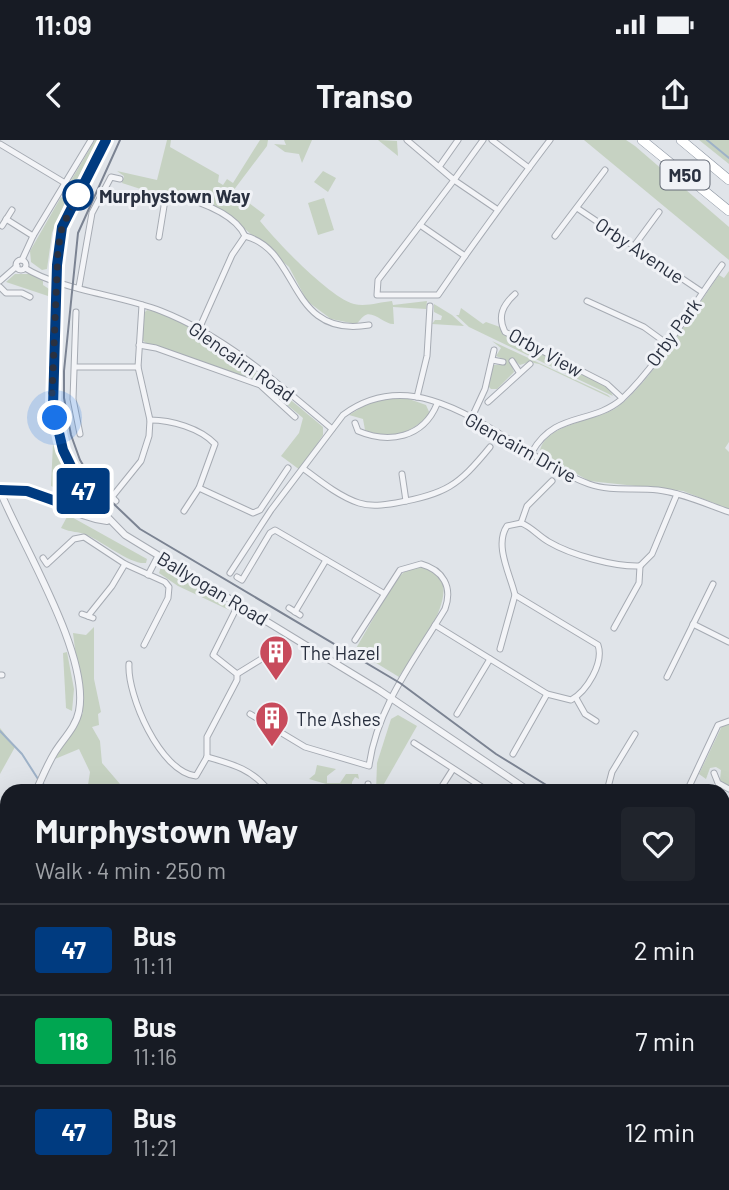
<!DOCTYPE html>
<html lang="en">
<head>
<meta charset="utf-8">
<style>
	:root { --surface:#171b24; --page:#20242c; --text:#f1f3f6; --muted:#9ea1a6; --line:#363941 }
	body { margin:0; font-family:Barlow,sans-serif; background:var(--page); color:var(--text); height:100vh; display:flex; flex-direction:column; font-size:26px; white-space:nowrap }
	* { box-sizing:border-box; margin:0 }
	p { font-size:23px; color:var(--muted) }
	.icon { flex:none; width:38px; height:38px; fill:none; stroke:currentColor; stroke-width:2; stroke-linecap:round; stroke-linejoin:round }
	.map { position:relative; flex:1; overflow:hidden }
	.panel { position:absolute; left:0px; top:644px; width:730px; height:406px; display:flex; flex-direction:column; background:var(--surface); border-radius:21px 21px 0 0; box-shadow:0 7px 28px #0002 }
	.panel>* { flex:none }
	.badge { padding:0 14px; border-radius:5px; font-size:24px; line-height:46px }
	.you { position:absolute; width:35px; height:35px; margin:-18px; border:5px solid #fff; border-radius:50%; background:#1a73e8; box-shadow:0 0 0 10px #1a73e833 }
	.map>.badge { position:absolute; translate:-50% -50%; box-shadow:0 0 0 4px #fff }
	.round { display:grid; place-items:center; flex:none; width:74px; height:74px; border-radius:7px; background:var(--page) }
	.summary { display:flex; align-items:center; justify-content:space-between; height:119px; padding:0 35px }
	h1 { font-size:33px; font-weight:700; line-height:52px }
	ul { padding:0; list-style:none }
	li { display:flex; align-items:center; gap:21px; height:91px; padding:0 35px; border-top:2px solid var(--line) }
	li div { flex:1 }
	li b { display:block; font-size:26px }
	li em { font-style:normal }
	li .badge { min-width:77px; font-weight:700; text-align:center }
	.status { display:flex; justify-content:space-between; align-items:center; height:49px; padding:0 35px; background:var(--surface); direction:ltr }
	.status svg { height:19px; fill:currentColor }
	header { display:flex; justify-content:space-between; align-items:center; height:91px; padding:0 35px; background:var(--surface); font-size:32px; font-weight:700 }
	.map>svg:first-child { display:block }
	.green { fill:#c6d2c2 }
	.lines { fill:none; stroke-linecap:round; stroke-linejoin:round }
	.stream { stroke:#9db1c7; stroke-width:2 }
	.minor-casing { stroke:#a6abb3; stroke-width:7 }
	.tertiary-casing { stroke:#a6abb3; stroke-width:8 }
	.motorway-casing { stroke:#88919f; stroke-width:10 }
	.minor { stroke:#f3f4f7; stroke-width:5 }
	.tertiary { stroke:#f3f4f7; stroke-width:6 }
	.motorway { stroke:#fff; stroke-width:9 }
	.tram { stroke:#7b8392; stroke-width:2 }
	.line-casing { stroke:#fff; stroke-width:16 }
	.line { stroke:#003b80; stroke-width:10 }
	.walk { stroke:#2a3140; stroke-width:7; stroke-dasharray:0 12.6 }
	.stop-dot { fill:#fff; stroke:#003b80; stroke-width:3.5 }
	.labels { text-anchor:middle; dominant-baseline:central; stroke-width:6; stroke-linejoin:round; paint-order:stroke }
	.shield { fill:#f0f2f6; stroke:#656b77; stroke-width:2 }
	.shield-label { font-size:18px; font-weight:bold; fill:#2a3140 }
	.stop-label { font-size:19px; font-weight:bold; fill:#2a3140; stroke:#f0f2f6; text-anchor:start }
	.street-label { font-size:19px; fill:#2a3140; stroke:#f0f2f6 }
	.poi-label { font-size:19px; fill:#2a3140; stroke:#f0f2f6; text-anchor:start }
</style>
</head>
<body>
<div class="status"><b>11:09</b><svg viewBox="0 0 49 12"><path d="M0 12V9h3v3zM5 12V6h3v6zM10 12V3h3v9zM15 12V0h3v12zM26 1h20v11H26zM47 4h2v5h-2z"/></svg></div>
<header><svg class="icon" aria-label="back" viewBox="0 0 24 24"><path d="M15 5l-7 7 7 7"/></svg>Transo<svg class="icon" aria-label="share" viewBox="0 0 24 24"><path d="M12 15V3M7 8l5-5 5 5M5 13v7h14v-7"/></svg></header>
<div class="map">
<svg width="729" height="1050" viewBox="0 0 729 1050">
	<rect width="100%" height="100%" fill="#e0e4e9"/>
	<!-- green -->
	<g class="green">
		<path d="M95 0H97L77 40 63 54Z"/>
		<path d="M167 0H171L170 7 219 35 218 42 223 45 227 39 233 43 260 0H268L267 6 233 51 265 75 260 81C277 102 329 157 354 164 366 167 380 162 392 161L393 165 427 161 426 169 393 167 394 184C385 185 372 169 364 176 361 178 359 182 356 184L331 179 307 161 289 127 231 77 180 53 169 51 159 55 122 43 124 36 117 31 157 40Z"/>
		<path d="M284 0H312L302 23 299 14 285 12 274 4 286 5Z"/>
		<path d="M378 0 397 1 398 16Z"/>
		<path d="M584 0H626L635 6 729 87V120Z"/>
		<path d="M699 0H729V24Z"/>
		<path d="M323 31 336 38 328 52 314 42Z"/>
		<path d="M61 57 66 60 52 93 47 129 42 130 31 122 30 111Z"/>
		<path d="M324 58 334 90 318 95 308 63Z"/>
		<path d="M729 131V302L725 308 729 312V369L683 351 589 341 540 313C542 284 597 281 616 268 648 247 695 169 719 135L724 138Z"/>
		<path d="M15 134H30L43 141V145L49 149 48 156 6 142Z"/>
		<path d="M434 164 452 175 464 186 432 184 435 180H441L442 176 434 172Z"/>
		<path d="M461 168 483 184 486 182 500 187 507 197 608 246 613 256 469 187 456 175H459Z"/>
		<path d="M147 170C194 177 285 255 323 287V295L300 330 281 316 299 293 303 278 261 243 146 203 142 200 143 174Z"/>
		<path d="M492 201 608 255 611 258 539 224 529 222 520 225 514 220 511 223 514 232 497 249H491L487 245 493 225H504L505 220 496 216 501 208Z"/>
		<path d="M384 259H409L426 265 430 274C411 293 392 301 365 290L363 279 349 275 367 264Z"/>
		<path d="M53 303 74 350 73 355 51 346Z"/>
		<path d="M68 375 147 419 146 423C131 425 103 402 87 395 78 391 72 393 61 388Z"/>
		<path d="M161 427 227 465 229 470 178 446 159 433Z"/>
		<path d="M419 427C478 436 414 513 399 537L355 510 395 441 404 432Z"/>
		<path d="M94 487V539L101 572 98 574 99 585 92 587 100 601 102 623 126 651H109L100 644 88 645 90 632 79 609 55 619 83 573 73 493 86 495Z"/>
		<path d="M67 512 74 549 72 571 66 568 63 513Z"/>
		<path d="M398 575 417 586 380 651H376L377 623 391 579Z"/>
		<path d="M729 584V647L720 640 721 630 716 627 710 628 706 639 699 634 722 586Z"/>
		<path d="M0 588 15 607 0 634Z"/>
		<path d="M317 625 336 629 327 636V643H340L346 634H358L359 639 355 637 352 642V648L357 651H332L326 644 309 639 315 634Z"/>
		<path d="M7 709V791L0 772V716Z"/>
		<path d="M7 841V1043H140L128 1050H0V850Z"/>
		<path d="M723 971 729 974V1050H663L668 1043H723Z"/>
		<path d="M250 1043H287L284 1050H248Z"/>
		<path d="M299 1043H347L341 1050H327L326 1047 322 1050H306Z"/>
	</g>
	<g class="lines">
		<!-- stream -->
		<g class="stream">
			<path d="M707 0 729 18"/>
			<path d="M0 591 22 614 38 639"/>
			<path d="M42 643 51 651"/>
			<path d="M0 768 7 786"/>
			<path d="M0 977 7 979"/>
			<path d="M723 984 729 987"/>
		</g>
		<!-- minor casing -->
		<g class="minor-casing">
			<g id="minor">
				<path d="M407 0 454 40 483 0"/>
				<path d="M492 0 529 28"/>
				<path d="M0 4 65 43"/>
				<path d="M439 27 458 0"/>
				<path d="M577 68 702 152"/>
				<path d="M498 70 454 40 420 85 465 116C493 77 521 38 550 0"/>
				<path d="M6 79 33 96"/>
				<path d="M420 85 378 140 377 155H438L465 116"/>
				<path d="M2 86 12 70"/>
				<path d="M245 96C301 110 287 199 369 185"/>
				<path d="M555 96 605 30"/>
				<path d="M159 97 165 60 172 54C195 60 235 73 245 96"/>
				<path d="M634 106 659 72"/>
				<path d="M22 120 33 96 91 0"/>
				<circle cx="21" cy="125" r="5"/>
				<path d="M25 128C60 150 120 155 161 171 225 196 280 245 332 289"/>
				<path d="M0 141 17 126"/>
				<path d="M0 147 6 153H22L30 157"/>
				<path d="M79 147 92 73 111 37 120 39"/>
				<path d="M515 154C503 165 497 176 505 192L607 244 622 258"/>
				<path d="M587 161 644 187 666 203"/>
				<path d="M76 172 73 259 80 294"/>
				<path d="M199 189 232 115 245 96"/>
				<path d="M139 205 156 208 260 245 295 277"/>
				<path d="M492 220 503 222"/>
				<path d="M512 221 519 232"/>
				<path d="M76 227H138"/>
				<path d="M417 257 427 216 430 166"/>
				<path d="M488 262 530 224"/>
				<path d="M472 277 485 249 494 210"/>
				<path d="M150 280C171 280 200 288 215 304L199 348 184 371"/>
				<path d="M355 283 358 291C389 304 423 298 437 264"/>
				<path d="M532 312C555 271 592 285 622 259 660 223 691 167 722 125"/>
				<path d="M304 329C320 341 340 357 359 363 371 367 384 365 396 363 446 354 458 346 490 307"/>
				<path d="M402 334 406 361"/>
				<path d="M199 348 253 373 260 370 288 328"/>
				<path d="M108 353 116 361"/>
				<path d="M112 357 141 321 149 296 150 280 138 227 142 165"/>
				<path d="M521 383 527 366 552 341"/>
				<path d="M43 418 47 424 74 399 84 397 125 424 165 442 169 447 168 458 144 505"/>
				<path d="M640 426 652 414 677 354"/>
				<path d="M230 433 271 370 343 275C427 213 512 316 589 344 611 352 635 347 658 350 682 353 706 364 729 372"/>
				<path d="M148 435 158 416"/>
				<path d="M237 437 242 440 270 393 275 390 383 453"/>
				<path d="M289 468 300 475"/>
				<path d="M295 472 326 420"/>
				<path d="M82 474 93 478"/>
				<path d="M88 476 112 446 125 424"/>
				<path d="M693 484 729 502"/>
				<path d="M435 485 547 554 571 560C587 551 604 523 598 505L515 455C510 434 494 405 507 386L521 383C532 387 538 396 549 402 571 415 615 427 640 426"/>
				<path d="M614 488 639 443 640 426"/>
				<path d="M500 509 515 455"/>
				<path d="M129 524C127 555 160 632 196 636L207 617"/>
				<path d="M237 534 263 518"/>
				<path d="M0 535H2"/>
				<path d="M667 537 713 444"/>
				<path d="M576 558 585 574 596 581"/>
				<path d="M250 574 305 607 369 626C377 567 415 519 445 469 453 447 443 430 421 424L400 430 355 500"/>
				<path d="M457 574 490 519"/>
				<path d="M414 603 488 651"/>
				<path d="M513 614 547 554"/>
				<path d="M207 617V597L237 540V534L213 515 239 463"/>
				<path d="M207 617C232 624 252 629 269 651"/>
				<path d="M714 633 718 643 729 649"/>
				<path d="M367 651 368 644"/>
				<path d="M439 651 453 629"/>
				<path d="M607 651 612 632 635 594"/>
				<path d="M687 651 718 585 729 581"/>
				<path d="M723 726 729 729"/>
				<path d="M723 803 729 807"/>
				<path d="M723 865 729 869"/>
				<path d="M723 899 729 890"/>
				<path d="M723 925 729 929"/>
				<path d="M197 1043 202 1050"/>
				<path d="M412 1043 420 1050"/>
				<path d="M484 1043 486 1050"/>
				<path d="M352 1050 359 1043"/>
				<path d="M487 1050H500"/>
				<path d="M547 1050 553 1043"/>
				<path d="M618 1050 624 1043"/>
			</g>
		</g>
		<!-- tertiary casing -->
		<g class="tertiary-casing">
			<g id="tertiary">
				<path d="M106 0 63 87 57 125 53 267 63 310 84 353 125 395 379 550 529 651"/>
				<path d="M0 350C47 349 67 376 107 381"/>
				<path d="M0 351C22 405 90 515 79 571 76 587 63 599 55 612 47 625 42 638 36 651"/>
				<path d="M63 363 73 362 84 353"/>
				<path d="M0 711 7 703"/>
				<path d="M723 774 729 778"/>
			</g>
		</g>
		<!-- motorway casing -->
		<g class="motorway-casing">
			<g id="motorway">
				<path d="M642 0 729 71"/>
				<path d="M681 0 729 40"/>
			</g>
		</g>
		<!-- minor -->
		<use href="#minor" class="minor"/>
		<!-- tertiary -->
		<use href="#tertiary" class="tertiary"/>
		<!-- motorway -->
		<use href="#motorway" class="motorway"/>
		<!-- tram -->
		<g class="tram">
			<path d="M120 0 78 93 64 231V258L71 295 80 320 97 348 140 389 400 543 496 614 556 651"/>
			<path d="M723 754 729 758"/>
		</g>
	</g>
	<g class="lines">
		<!-- line casing -->
		<g class="line-casing">
			<path id="line" d="M0 350 27 351 61 363 73 362 84 353 63 310 53 267 57 125 62 87 106 0"/>
		</g>
		<!-- line -->
		<use href="#line" class="line"/>
		<!-- walk -->
		<path class="walk" d="M55 278 52 255 58 109 62 87 78 55"/>
	</g>
	<!-- icons -->
	<defs>
		<g id="building-pin" transform="scale(1.75)"><path d="M0 17L-7.5 6A9.5 9.5 0 1 1 7.5 6Z" fill="#c84b5c" stroke="#f0f2f6"/><path d="M-4-6H4V6H1V3H-1V6H-4ZM-2.5-4.3h1.7v1.8h-1.7ZM.8-4.3h1.7v1.8H.8ZM-2.5-1h1.7V.8h-1.7ZM.8-1h1.7V.8H.8Z" fill="#fff"/></g>
	</defs>
	<g fill-rule="evenodd">
		<use href="#building-pin" x="276" y="512"/>
		<use href="#building-pin" x="272" y="578"/>
	</g>
	<!-- markers -->
	<circle class="stop-dot" cx="78" cy="55" r="14"/>
	<g class="labels">
		<!-- shield labels -->
		<rect class="shield" x="660.5" y="20.5" width="49" height="29" rx="5"/>
		<g class="shield-label">
			<text x="685" y="35">M50</text>
		</g>
		<!-- stop labels -->
		<g class="stop-label">
			<text x="99" y="55">Murphystown Way</text>
		</g>
		<!-- street labels -->
		<g class="street-label">
			<text transform="translate(640 110) rotate(34)">Orby Avenue</text>
			<text transform="translate(673 192) rotate(-54)">Orby Park</text>
			<text transform="translate(546 212) rotate(29)">Orby View</text>
			<text transform="translate(242 221) rotate(35)">Glencairn Road</text>
			<text transform="translate(521 307) rotate(29)">Glencairn Drive</text>
			<text transform="translate(213 448) rotate(31)">Ballyogan Road</text>
		</g>
		<!-- poi labels -->
		<g class="poi-label">
			<text x="300" y="512">The Hazel</text>
			<text x="296" y="578">The Ashes</text>
		</g>
	</g>
</svg>
<div class="you" style="left:55px;top:278px"></div>
<b class="badge" style="left:83px;top:351px;background:#003b80;color:#fff">47</b>
<section class="panel">
<div class="summary"><div><h1>Murphystown Way</h1><p>Walk · 4 min · 250 m</p></div><a class="round"><svg class="icon" aria-label="heart" viewBox="0 0 24 24"><path d="M12 20l-8-8c-3-5 5-10 8-4 3-6 11-1 8 4z"/></svg></a></div>
<ul>
<li><span class="badge" style="background:#003b80;color:#fff">47</span><div><b>Bus</b><p>11:11</p></div><em>2 min</em></li>
<li><span class="badge" style="background:#00a651;color:#fff">118</span><div><b>Bus</b><p>11:16</p></div><em>7 min</em></li>
<li><span class="badge" style="background:#003b80;color:#fff">47</span><div><b>Bus</b><p>11:21</p></div><em>12 min</em></li>
</ul>
</section>
</div>
</body>
</html>
